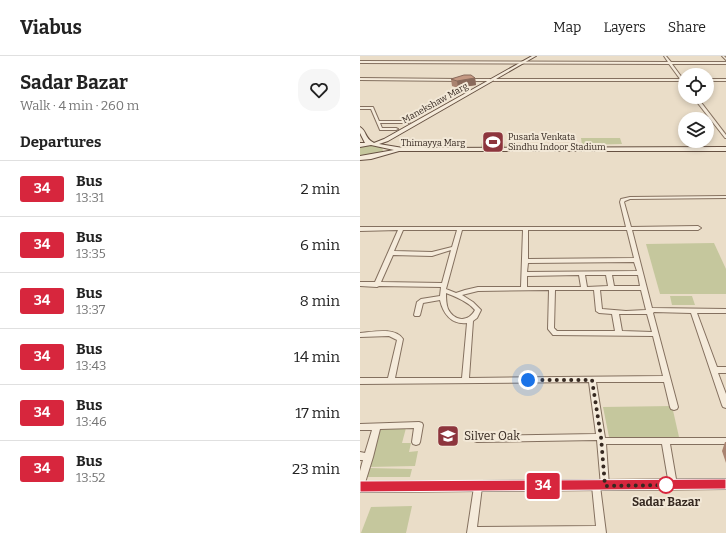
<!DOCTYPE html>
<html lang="en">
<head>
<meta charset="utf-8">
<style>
	:root { --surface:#fff; --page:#f6f6f6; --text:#222; --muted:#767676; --line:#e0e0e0 }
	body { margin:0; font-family:Bitter,serif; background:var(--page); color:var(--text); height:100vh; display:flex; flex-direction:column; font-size:15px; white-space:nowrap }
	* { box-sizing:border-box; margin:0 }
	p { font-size:13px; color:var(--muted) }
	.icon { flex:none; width:22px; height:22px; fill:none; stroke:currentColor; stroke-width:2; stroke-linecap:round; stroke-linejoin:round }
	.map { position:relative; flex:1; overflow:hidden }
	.drawer { display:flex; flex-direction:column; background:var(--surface); width:360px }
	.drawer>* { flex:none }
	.badge { padding:0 8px; border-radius:3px; font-size:14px; line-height:26px }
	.buttons { position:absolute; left:318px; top:12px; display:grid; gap:8px }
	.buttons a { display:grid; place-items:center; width:36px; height:36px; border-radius:50%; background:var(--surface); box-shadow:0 2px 6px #0003; font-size:20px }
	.you { position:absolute; width:20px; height:20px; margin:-10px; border:3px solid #fff; border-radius:50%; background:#1a73e8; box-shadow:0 0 0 6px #1a73e833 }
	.map>.badge { position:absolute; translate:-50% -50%; box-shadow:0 0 0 2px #fff }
	h2 { padding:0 20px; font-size:15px; line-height:36px }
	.round { display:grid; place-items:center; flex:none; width:42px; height:42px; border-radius:16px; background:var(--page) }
	.overview { display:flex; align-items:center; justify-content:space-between; height:68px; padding:0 20px }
	h1 { font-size:19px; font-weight:700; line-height:30px }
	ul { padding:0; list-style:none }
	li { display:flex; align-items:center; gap:12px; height:56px; padding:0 20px; border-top:1px solid var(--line) }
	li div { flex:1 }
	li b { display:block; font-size:15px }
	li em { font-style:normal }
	li .badge { min-width:44px; font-weight:700; text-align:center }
	header { display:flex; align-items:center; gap:24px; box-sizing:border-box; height:56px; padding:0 20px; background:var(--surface); border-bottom:1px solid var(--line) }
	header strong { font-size:19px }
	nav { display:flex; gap:22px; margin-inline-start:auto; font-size:14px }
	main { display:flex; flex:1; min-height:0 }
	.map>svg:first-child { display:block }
	.green { fill:#c5c79d }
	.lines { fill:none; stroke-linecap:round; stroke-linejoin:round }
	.street-casing { stroke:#84705f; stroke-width:2 }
	.secondary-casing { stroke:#665142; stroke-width:2 }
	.street { fill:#f5ebdb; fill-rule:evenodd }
	.secondary { fill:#f5ebdb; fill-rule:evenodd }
	.wall { fill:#a98370 }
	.shaded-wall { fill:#896a5b }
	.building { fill:#c49882; stroke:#896a5b }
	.line { fill:#d7263d; stroke:#fff }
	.walk { stroke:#362921; stroke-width:4; stroke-dasharray:0 7.2 }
	.stop-dot { fill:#fff; stroke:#d7263d; stroke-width:2 }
	.labels { text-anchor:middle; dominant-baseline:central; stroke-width:4; stroke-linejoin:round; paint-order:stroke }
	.far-street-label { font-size:9px; fill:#362921; stroke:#f2e8d7 }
	.far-poi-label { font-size:9px; fill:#362921; stroke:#f2e8d7; text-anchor:start }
	.near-poi-label { font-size:12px; fill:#362921; stroke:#f2e8d7; text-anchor:start }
	.near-stop-label { font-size:12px; font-weight:bold; fill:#362921; stroke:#f2e8d7 }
</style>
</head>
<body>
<header>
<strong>Viabus</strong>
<nav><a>Map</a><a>Layers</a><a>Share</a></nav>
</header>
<main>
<section class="drawer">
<div class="overview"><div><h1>Sadar Bazar</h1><p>Walk · 4 min · 260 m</p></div><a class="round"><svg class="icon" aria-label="heart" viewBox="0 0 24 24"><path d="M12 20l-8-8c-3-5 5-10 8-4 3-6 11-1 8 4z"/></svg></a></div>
<h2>Departures</h2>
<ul>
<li><span class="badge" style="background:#d7263d;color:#fff">34</span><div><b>Bus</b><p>13:31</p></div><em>2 min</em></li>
<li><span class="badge" style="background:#d7263d;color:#fff">34</span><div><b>Bus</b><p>13:35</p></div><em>6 min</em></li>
<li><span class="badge" style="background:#d7263d;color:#fff">34</span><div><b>Bus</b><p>13:37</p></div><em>8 min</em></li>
<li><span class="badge" style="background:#d7263d;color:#fff">34</span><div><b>Bus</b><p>13:43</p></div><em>14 min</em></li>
<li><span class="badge" style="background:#d7263d;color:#fff">34</span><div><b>Bus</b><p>13:46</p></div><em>17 min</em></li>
<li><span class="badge" style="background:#d7263d;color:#fff">34</span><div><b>Bus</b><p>13:52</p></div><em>23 min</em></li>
</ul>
</section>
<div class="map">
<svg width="366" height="477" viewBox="0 0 366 477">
	<rect width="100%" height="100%" fill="#eaddc8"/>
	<!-- green -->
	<g class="green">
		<path d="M123 82 143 83 145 91H121Z"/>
		<path d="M221 82H260L262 88 222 89Z"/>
		<path d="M13 88 22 91 23 95 21 97 0 101V90Z"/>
		<path d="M354 187 366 213V238H300L286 188Z"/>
		<path d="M310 240H332L335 249H312Z"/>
		<path d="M312 350 319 381H249L243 351Z"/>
		<path d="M19 372H46L42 387H51L49 396 58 395 55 410 8 411Z"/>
		<path d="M8 412 52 413 50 421H6Z"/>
		<path d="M52 450 46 477H1L11 451Z"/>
	</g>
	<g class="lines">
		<!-- street casing -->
		<g class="street-casing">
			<g id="street">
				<path d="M304 0H306L311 6H366V8H312L323 23H325V25L323 26 321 25H134L133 24 134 23H320L309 8 0 7V5L308 6Z"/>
				<path d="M362 0H364L366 2V4Z"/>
				<path d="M0 22 98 23 99 24 98 25 0 24Z"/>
				<path d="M108 23H130L131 24 130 25H107Z"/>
				<rect x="347" y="23" width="19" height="2"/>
				<path d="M333 41H337L366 79V82H365Z"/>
				<path d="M0 51H13L19 65H48L50 66 48 67H20L22 72H36L38 73 36 74H20L11 53H0Z"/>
				<path d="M366 140V142L270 143 265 145 264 146 271 171 338 170 341 172 338 174H272L292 252 366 253V257H337L357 311H366V317H358L366 338V352L363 351 362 349 331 257 294 256 293 257 318 351 317 353 314 354 311 353 310 351 304 326H236L245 382H366V388H310L317 429 316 432 313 433 310 432 309 429 302 388H246L249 430 248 433 245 434 242 433 241 430 237 384 117 386 114 385 113 383 114 381 117 380 236 378 229 326 0 328V322H28L37 284 29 280 0 281V277C13 276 35 271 43 283L35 322H102L107 267C91 269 83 257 80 244L63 247 60 259 59 260H55L54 259 57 246 61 243 80 240 81 231 19 230 17 231 0 230V226H15L38 174 0 175V171H266L260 146 261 143 270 141ZM43 174H97L92 191 72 196 34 195ZM102 174H163L161 231H118L105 234 96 237 86 233ZM168 174H267L274 202 168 203ZM91 194 82 227 21 226 33 199 72 200ZM274 206 277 215 167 216 168 207ZM219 219 221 231H167V220ZM225 219H246L248 230 227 231ZM252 219H278L280 230H254ZM189 234 188 273 193 279 293 280 303 320 109 322 113 265 117 262 121 254 113 246 102 239 118 235ZM195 234H234L236 255 239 257 252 258 255 275H197L194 272ZM240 234H281L286 254 266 255 242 253ZM86 237C96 241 107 245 115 254 108 267 94 265 88 253 86 248 86 242 86 237ZM259 258H287L292 276 262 275Z"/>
				<path d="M59 366 62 367 63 369 60 386 59 388 56 389 53 388 52 386 54 372 20 373 13 401 4 430 3 433 0 434V415L3 404H0V396L5 397 12 374H0V368Z"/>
				<path d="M236 426 239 427 240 430 246 477H107L114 431 115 428 118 427 121 428 122 431 117 471 236 470 232 430 233 427Z"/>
			</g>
		</g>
		<!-- secondary casing -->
		<g class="secondary-casing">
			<g id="secondary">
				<path d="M172 0H176L28 85 19 88 43 92 366 91V95H39L11 103 0 104V100L34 94 11 89 0 91V87H5L0 77V71C7 75 4 82 14 87L24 83Z"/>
				<path d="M366 423V433L0 436V426Z"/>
			</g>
		</g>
		<!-- street -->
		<use href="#street" class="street"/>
		<!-- secondary -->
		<use href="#secondary" class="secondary"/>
	</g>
	<!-- wall -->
	<g class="wall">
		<path d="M115 22 116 29 98 32 92 30 91 23Z"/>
		<path d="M365 386H366V407L362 395Z"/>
	</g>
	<!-- shaded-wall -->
	<path class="shaded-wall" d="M115 22 116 29 98 32 97 25Z"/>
	<!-- building -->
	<path class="building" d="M104 19H111L115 22 97 25 91 23Z"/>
	<!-- line -->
	<path class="line" d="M366 423V433L0 436V425Z"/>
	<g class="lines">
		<!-- walk -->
		<path class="walk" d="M168 324H232L241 381 245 430 306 429"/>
	</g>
	<!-- icons -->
	<defs>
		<g id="stadium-square" transform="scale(1.15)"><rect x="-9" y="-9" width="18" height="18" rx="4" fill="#8d353d" stroke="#f2e8d7"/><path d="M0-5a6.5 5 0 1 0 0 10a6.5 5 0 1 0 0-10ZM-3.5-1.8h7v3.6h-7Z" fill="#fff"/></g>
		<g id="school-square" transform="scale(1.15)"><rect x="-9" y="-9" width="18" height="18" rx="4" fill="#8d353d" stroke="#f2e8d7"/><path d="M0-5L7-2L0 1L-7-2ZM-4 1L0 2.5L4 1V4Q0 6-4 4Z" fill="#fff"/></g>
	</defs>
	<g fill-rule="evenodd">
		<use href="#stadium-square" x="133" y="86"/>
		<use href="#school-square" x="88" y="380"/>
	</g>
	<!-- markers -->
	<circle class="stop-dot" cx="306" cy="429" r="8"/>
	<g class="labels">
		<!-- far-street labels -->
		<g class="far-street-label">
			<text transform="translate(75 47) rotate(-29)">Manekshaw Marg</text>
			<text x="73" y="87">Thimayya Marg</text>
		</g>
		<!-- far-poi labels -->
		<g class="far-poi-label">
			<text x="148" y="81">Pusarla Venkata<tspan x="148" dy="10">Sindhu Indoor Stadium</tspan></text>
		</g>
		<!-- near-poi labels -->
		<g class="near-poi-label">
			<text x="104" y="380">Silver Oak</text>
		</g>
		<!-- near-stop labels -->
		<g class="near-stop-label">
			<text x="306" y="446">Sadar Bazar</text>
		</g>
	</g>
</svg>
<div class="buttons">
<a><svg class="icon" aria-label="locate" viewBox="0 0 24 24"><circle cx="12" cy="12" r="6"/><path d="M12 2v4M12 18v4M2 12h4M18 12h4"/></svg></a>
<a><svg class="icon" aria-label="layers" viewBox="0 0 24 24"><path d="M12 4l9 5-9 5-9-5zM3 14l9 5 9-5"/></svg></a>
</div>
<div class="you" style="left:168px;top:324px"></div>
<b class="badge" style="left:183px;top:430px;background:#d7263d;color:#fff">34</b>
</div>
</main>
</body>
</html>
